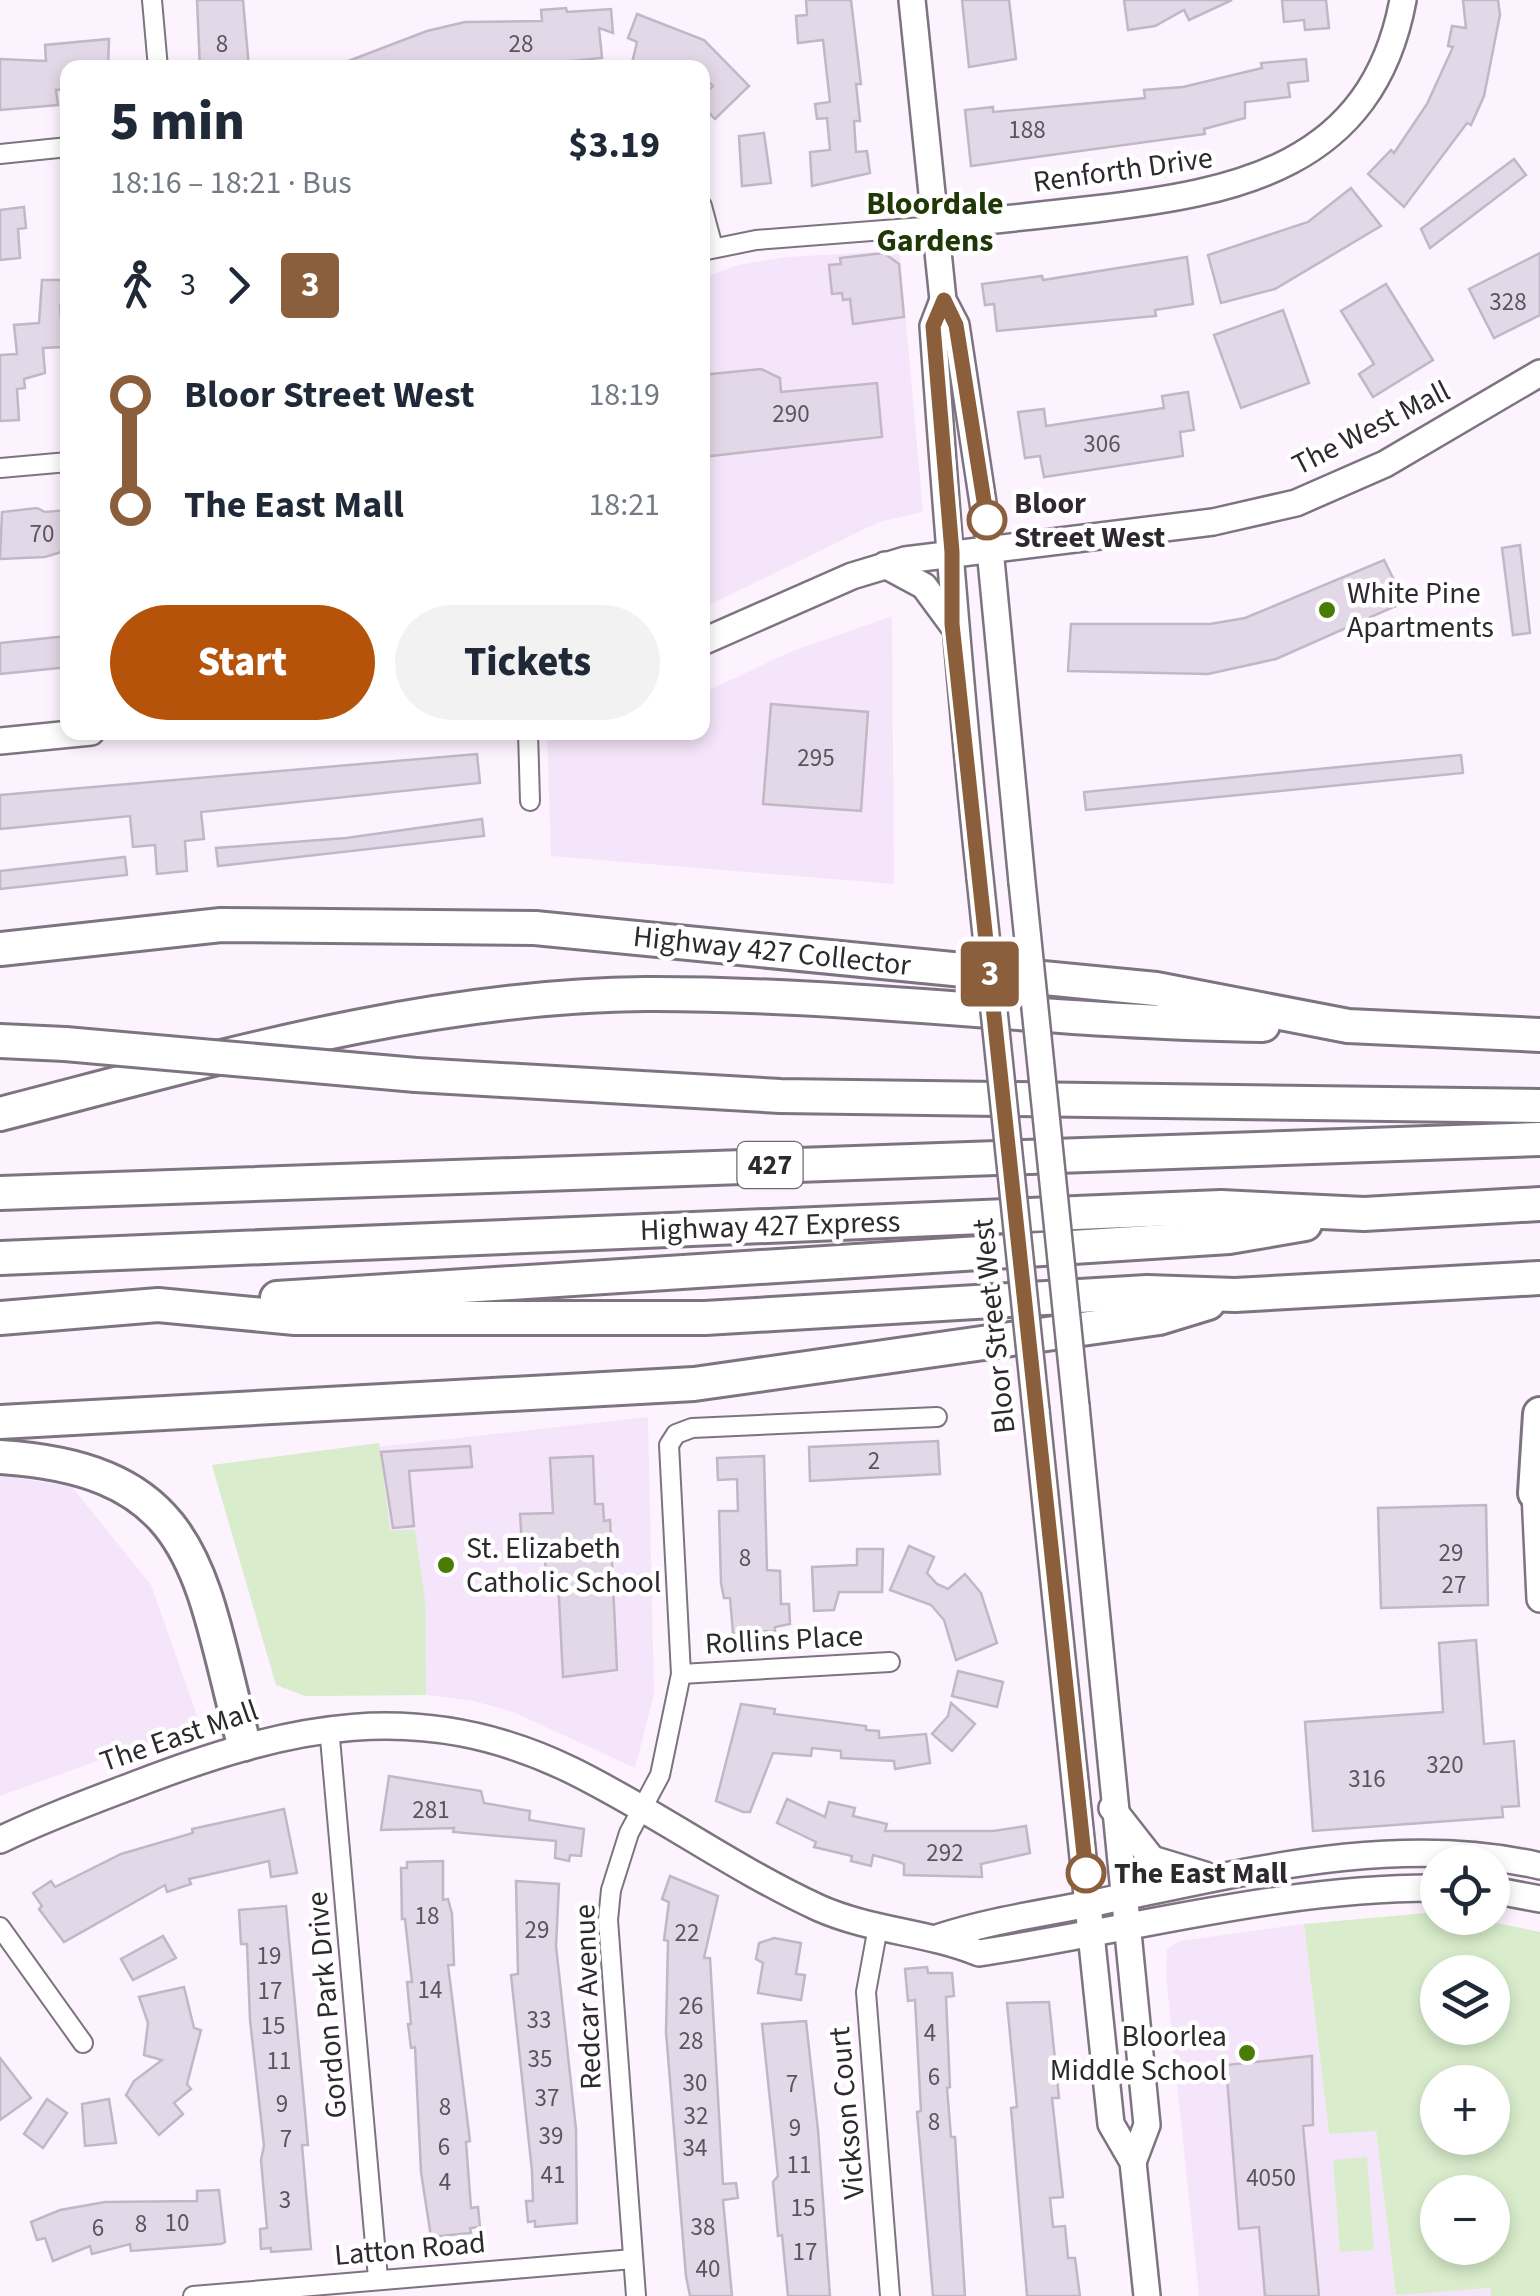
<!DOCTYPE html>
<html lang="en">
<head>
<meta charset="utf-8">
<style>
	:root { --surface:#fff; --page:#f2f2f3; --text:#1f2937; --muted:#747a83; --accent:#b45309 }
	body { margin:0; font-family:"Source Sans 3",sans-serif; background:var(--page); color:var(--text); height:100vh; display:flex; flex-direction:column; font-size:38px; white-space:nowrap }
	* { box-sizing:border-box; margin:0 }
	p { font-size:32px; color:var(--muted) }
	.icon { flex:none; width:55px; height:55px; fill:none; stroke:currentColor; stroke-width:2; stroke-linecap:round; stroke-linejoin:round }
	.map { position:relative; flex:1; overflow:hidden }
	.panel { position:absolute; left:60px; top:60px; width:650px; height:680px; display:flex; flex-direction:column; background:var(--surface); border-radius:20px; box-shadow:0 5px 15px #0003 }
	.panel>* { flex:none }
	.badge { padding:0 20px; border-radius:8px; font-size:35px; line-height:65px }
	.tools { position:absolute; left:1420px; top:1845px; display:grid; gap:20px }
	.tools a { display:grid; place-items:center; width:90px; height:90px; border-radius:50%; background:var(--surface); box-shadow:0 5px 15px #0003; font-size:50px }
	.map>.badge { position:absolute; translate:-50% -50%; box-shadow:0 0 0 5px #fff }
	.legs { display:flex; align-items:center; gap:15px; height:110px; padding:0 50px; font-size:32px }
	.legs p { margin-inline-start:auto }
	.summary { display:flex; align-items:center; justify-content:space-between; height:170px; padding:0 50px }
	h1 { font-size:55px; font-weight:800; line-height:75px }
	.action { display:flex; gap:20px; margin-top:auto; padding:20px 50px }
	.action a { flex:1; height:115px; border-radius:60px; background:var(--accent); color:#fff; font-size:40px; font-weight:800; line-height:115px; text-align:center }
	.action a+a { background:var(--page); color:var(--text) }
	ul { padding:0 50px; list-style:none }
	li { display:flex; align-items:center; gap:35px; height:110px; font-size:38px }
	li i { display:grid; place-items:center; width:15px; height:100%; margin:0 12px; background:currentColor }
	li i::after { content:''; width:25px; height:25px; margin:-12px; border:8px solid; border-radius:50%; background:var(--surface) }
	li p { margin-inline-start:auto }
	li:first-child i { background:linear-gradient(#0000 50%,currentColor 0) }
	li:last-child i { background:linear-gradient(currentColor 50%,#0000 0) }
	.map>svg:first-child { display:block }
	.built { fill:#f5e5fa }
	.green { fill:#d9edcc; fill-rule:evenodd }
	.building { fill:#e3d8e7; stroke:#c2b7c5; stroke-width:2.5 }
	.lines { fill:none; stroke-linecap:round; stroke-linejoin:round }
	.street-casing { stroke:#7e7481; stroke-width:22 }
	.secondary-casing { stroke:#7e7481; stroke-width:30 }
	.highway-casing { stroke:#7e7481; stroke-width:38 }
	.street { stroke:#fff; stroke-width:18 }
	.secondary { stroke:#fff; stroke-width:25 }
	.highway { stroke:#fff; stroke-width:32 }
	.secondary-bridge-casing { stroke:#7e7481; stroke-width:30; stroke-linecap:butt }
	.highway-bridge-casing { stroke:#7e7481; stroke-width:38; stroke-linecap:butt }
	.secondary-bridge { stroke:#fff; stroke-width:25 }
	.highway-bridge { stroke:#fff; stroke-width:32 }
	.line-1-casing { stroke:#fff; stroke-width:22 }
	.line-1 { stroke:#8b5e3c; stroke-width:15 }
	.stop-1-dot { fill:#fff; stroke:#8b5e3c; stroke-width:5 }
	.poi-dot { fill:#497b05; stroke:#fff; stroke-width:4 }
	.labels { text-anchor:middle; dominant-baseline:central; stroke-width:9; stroke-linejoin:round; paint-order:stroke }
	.number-label { font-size:25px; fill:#5a555c }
	.shield { fill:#fff; stroke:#6c696d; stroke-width:2.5 }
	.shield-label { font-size:28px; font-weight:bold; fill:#2d292e }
	.street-label { font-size:30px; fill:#2d292e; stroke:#fff }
	.stop-label { font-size:30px; font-weight:bold; fill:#2d292e; stroke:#fff; text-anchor:start }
	.poi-label { font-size:30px; fill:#2d292e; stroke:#fff; text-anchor:start }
	.neighbourhood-label { font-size:32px; font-weight:bold; fill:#203805; stroke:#fff }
</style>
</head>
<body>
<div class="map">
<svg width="1540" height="2296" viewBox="0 0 1540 2296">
	<rect width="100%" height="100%" fill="#fcf3ff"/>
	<!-- built -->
	<g class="built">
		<path d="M892 251 900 255 923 512 879 522 703 608V278L738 265 787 257Z"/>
		<path d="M892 616 894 884 551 856 547 733 702 732 703 693 790 652Z"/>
		<path d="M648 1417 654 1694 635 1768 513 1712 474 1701 426 1695 305 1696 276 1685 212 1465Z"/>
		<path d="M0 1475 72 1487 151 1585 200 1724 0 1796Z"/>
		<path d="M1304 1924 1329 2134 1376 2130 1396 2294 1490 2288 1491 2296H1199L1166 1976 1167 1949 1179 1941Z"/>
	</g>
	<!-- green -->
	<g class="green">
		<path d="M379 1443 390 1530H415L425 1600 426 1695 305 1696 276 1685 212 1465Z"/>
		<path d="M1437 1912 1438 1918H1473L1540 1932V2296H1491L1490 2288 1396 2295 1376 2131 1329 2134 1304 1924ZM1492 1972V2028H1438V1972ZM1438 2082H1492V2138H1438ZM1438 2192H1492V2248H1438Z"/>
		<path d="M1367 2157 1374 2250 1340 2252 1333 2160Z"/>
	</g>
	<!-- building -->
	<g class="building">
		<path d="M197 0H243L249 68H200Z"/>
		<path d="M806 0H851L861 84H856L860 121H854L856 152 867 151 870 173 812 186 810 152 830 150 827 118 817 119 815 104 830 102 823 40 798 43 796 16 807 15Z"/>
		<path d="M962 0H1009L1016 59 969 67Z"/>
		<path d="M1124 0H1232L1189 20 1184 10 1155 26 1128 30Z"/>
		<path d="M1282 0H1326L1329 28 1305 30 1304 20 1284 22Z"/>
		<path d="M1463 0H1498L1500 15 1484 96 1471 125 1467 123 1404 207 1368 174 1391 150 1394 153 1427 104 1453 47 1448 46 1452 26 1466 28Z"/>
		<path d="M566 8 567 12 611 9 613 33 599 28 602 58 499 68H330L427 31 465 22 542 21 541 10Z"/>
		<path d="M637 14 704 40 749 86 715 119 702 106V97L713 86 702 76V68H645L632 63 637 42 628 38Z"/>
		<path d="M109 39 108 68H68V89L56 90 58 105 0 110V59L46 61 45 45Z"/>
		<path d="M1306 59 1308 81 1288 83 1290 97 1245 102V118L1204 129 1205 134 971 166 965 110 993 107V112L1145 98 1144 90 1183 87 1262 68 1261 63Z"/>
		<path d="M764 133 771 183 742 186 739 136Z"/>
		<path d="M1514 159 1526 175 1430 248 1421 229Z"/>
		<path d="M1351 188 1381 226 1275 289 1221 303 1208 255 1308 222Z"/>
		<path d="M24 207 26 228 18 229 20 258 0 260V210Z"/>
		<path d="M884 253 899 264 904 317 853 324 850 299 843 300 842 293 832 294 829 265 841 264 840 258Z"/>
		<path d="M1540 253V315L1494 338 1469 289Z"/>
		<path d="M1187 257 1193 304 1155 310 1156 316 997 331 994 304 985 305 982 284 1042 276 1043 280Z"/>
		<path d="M42 280H68V305H60L63 347 43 348 45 373 24 379 25 388 17 389 19 420 0 421V355L17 354 14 325 39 323Z"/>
		<path d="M1386 284 1433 360 1373 397 1359 374 1374 364 1341 311Z"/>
		<path d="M1283 310 1309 383 1241 408 1214 335Z"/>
		<path d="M761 369 780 378 781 392 877 383 882 437 702 457V375Z"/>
		<path d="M1188 392 1194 430 1180 432 1183 456 1044 477 1040 456 1025 458 1018 412 1044 409 1046 426 1164 408 1162 396Z"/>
		<path d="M37 508 45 512 68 510V550L45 557 0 559 2 512Z"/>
		<path d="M1520 545 1530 633 1513 635 1502 548Z"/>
		<path d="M1384 560 1405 602 1276 659 1208 674 1068 671 1071 624H1210L1245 618Z"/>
		<path d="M68 636V667L0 674V643Z"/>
		<path d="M771 704 868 712 861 811 763 804Z"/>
		<path d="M477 754 480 783 201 812 204 839 185 841 187 871 157 874 155 845 133 847 130 816 0 829V795Z"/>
		<path d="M1461 755 1463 773 1086 810 1084 792Z"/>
		<path d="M482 819 484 836 218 866 216 848 346 838Z"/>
		<path d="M125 857 127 875 0 889V871Z"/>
		<path d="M938 1441 940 1474 810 1481 809 1447Z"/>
		<path d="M470 1446 472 1467 409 1471 414 1526 393 1528 381 1452Z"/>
		<path d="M593 1456 595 1504H603L604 1521 610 1520 617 1670 563 1677 558 1579H546L545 1559 523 1560 520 1514 553 1513 550 1458Z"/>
		<path d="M764 1456 767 1570 780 1571 781 1604H789L790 1624 775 1627V1631L733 1633 730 1598H724L721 1583 719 1511H738L737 1479 718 1480 717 1458Z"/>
		<path d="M1486 1505 1488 1605 1381 1608 1378 1508Z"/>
		<path d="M909 1546 934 1557 927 1573 937 1584 948 1589 965 1574 981 1593 997 1643 956 1660 944 1620 931 1605 890 1590Z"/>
		<path d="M857 1549H883L882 1592H839L834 1610 814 1611 812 1567 857 1565Z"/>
		<path d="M1476 1640 1484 1744 1514 1741 1519 1806 1502 1807 1503 1817 1313 1831 1305 1722 1443 1712 1439 1643Z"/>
		<path d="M958 1671 1003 1682 997 1707 952 1696Z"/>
		<path d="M951 1703 975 1724 952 1751 932 1734 948 1716Z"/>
		<path d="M741 1704 775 1709 774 1714 866 1726V1730L879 1731V1738L926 1734 930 1763 895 1769 894 1761 841 1758V1751L812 1748 811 1756 773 1753 750 1812H743L716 1801Z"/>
		<path d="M389 1776 481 1791 484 1803 530 1811 529 1820 584 1829 581 1856 570 1855 569 1861 555 1858 556 1841 453 1832 454 1828 381 1830Z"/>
		<path d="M787 1799 825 1817 829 1802 855 1808 853 1816 887 1824 885 1831H993L1026 1826 1030 1853 981 1864 982 1877 904 1875V1864L899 1862 873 1855 871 1866 851 1861 852 1856 814 1847 816 1842 777 1823Z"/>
		<path d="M284 1809 297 1873 271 1877 269 1861 189 1879 191 1884 167 1892 165 1885 64 1942 39 1909 42 1906 33 1893 51 1881 55 1887 121 1854 193 1833 192 1829Z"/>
		<path d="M443 1861V1900L448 1899 452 1914 454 1965H448L470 2141 466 2142 471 2208 478 2207 480 2227 470 2228 471 2233 431 2237 421 2172 415 2047 411 2048 408 2024H411L407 1982H412L405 1919H402L401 1868H407V1862Z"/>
		<path d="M670 1876 718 1896 704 1958H710L723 2184 736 2183 738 2198 723 2200 732 2296H690L686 2276 666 2032 668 1941 664 1940 669 1902 662 1899Z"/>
		<path d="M516 1881 559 1884 556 1946 576 2129 577 2223 535 2227V2221L528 2222 526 2201H533L532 2171 511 1975 518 1974Z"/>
		<path d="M286 1906 308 2145H302L311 2249 271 2252V2248L261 2249 260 2229 267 2228 261 2160 264 2146 250 2020 247 1944H241L239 1910Z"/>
		<path d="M163 1936 176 1958 133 1980 121 1959Z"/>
		<path d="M774 1938 801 1943 796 1974 805 1975 801 2000 758 1993 763 1963 756 1959 759 1943Z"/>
		<path d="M927 1967 928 1973H952L954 1996 946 1997 950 2087 947 2088 951 2137H955L965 2296H933L917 2112 921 2111 915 2000 908 2001 905 1969Z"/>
		<path d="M184 1987 194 2028 201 2030 187 2084 191 2089 174 2103 183 2114 159 2135 126 2095 134 2081 162 2060 144 2055 148 2023 139 1997Z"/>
		<path d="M1049 2002 1059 2098H1052L1063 2197 1050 2198 1053 2227 1065 2226 1068 2258H1075L1080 2296H1027L1011 2108 1017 2107 1007 2003Z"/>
		<path d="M806 2021 818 2130 830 2296H788L782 2235 778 2236 773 2182 778 2176 762 2024Z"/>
		<path d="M1312 2056 1313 2125 1303 2126 1319 2296H1265L1259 2227 1239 2229 1226 2065Z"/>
		<path d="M0 2058 31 2098 0 2120Z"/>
		<path d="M47 2099 67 2113 43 2148 24 2134Z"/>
		<path d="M109 2099 116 2143 85 2146 82 2104Z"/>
		<path d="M219 2190 225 2242 221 2244 131 2251 130 2244 92 2254 90 2246 53 2261 45 2238 37 2240 31 2222 60 2210 105 2202 197 2201V2191Z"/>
	</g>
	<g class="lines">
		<!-- street casing -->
		<g class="street-casing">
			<g id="street">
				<path d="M152 0 158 68"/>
				<path d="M0 154 68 147"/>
				<path d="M702 206 713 247"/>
				<path d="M702 251 756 240 936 226"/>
				<path d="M0 468 68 462"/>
				<path d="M528 732 530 801"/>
				<path d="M681 1674 890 1662"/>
				<path d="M329 1727 378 2278"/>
				<path d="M0 1927 83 2043"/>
				<path d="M878 1927 866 1992 890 2296"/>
				<path d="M193 2296 633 2259"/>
				<path d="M636 2296 608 1920 611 1890 629 1833 660 1775 681 1674 669 1445 676 1434 692 1428 937 1417"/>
			</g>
		</g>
		<!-- secondary casing -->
		<g class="secondary-casing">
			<g id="secondary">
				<path d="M912 0 943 300 956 325 990 549 1022 882"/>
				<path d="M936 226C989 221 1042 215 1095 209 1237 192 1372 167 1403 0"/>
				<path d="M943 300 933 326C946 510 960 694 980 878"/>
				<path d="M885 565 924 586 952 624"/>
				<path d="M702 642 852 576 905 560 1213 522 1296 503 1385 464 1540 373"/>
				<path d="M0 741 91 732"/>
				<path d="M1076 1406 1147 2125 1133 2162"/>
				<path d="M1036 1410 1111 2124 1133 2162 1147 2296"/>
				<path d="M1535 1493 1540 1599"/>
				<path d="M1112 1808 1152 1859 1205 1875"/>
				<path d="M0 1840C43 1819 89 1802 134 1785 287 1726 418 1695 573 1771 658 1813 734 1869 819 1908 871 1931 928 1932 979 1953 1131 1930 1283 1887 1438 1888"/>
				<path d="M1492 1890 1540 1899"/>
				<path d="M940 1937C989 1921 1038 1914 1089 1904 1234 1875 1393 1831 1540 1866"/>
			</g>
		</g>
		<!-- highway casing -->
		<g class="highway-casing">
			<g id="highway">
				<path d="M0 949 221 925 535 928 1156 989 1348 1026 1540 1035"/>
				<path d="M0 1041 65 1044"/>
				<path d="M416 1075 780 1096 1540 1106"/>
				<path d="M0 1114C210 1060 426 996 645 994 851 993 1057 1023 1263 1025"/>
				<path d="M0 1193 1540 1139"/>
				<path d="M0 1258 1221 1207 1364 1214 1540 1204"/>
				<path d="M277 1298 1229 1237 1305 1224"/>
				<path d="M0 1318 158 1305 295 1318H705L1147 1292 1235 1295 1540 1278"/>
				<path d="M0 1422 694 1384 1159 1318 1208 1303"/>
				<path d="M0 1457C203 1470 199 1577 244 1744"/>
				<path d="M1535 1493 1540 1414"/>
			</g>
		</g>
		<!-- street -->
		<use href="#street" class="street"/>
		<!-- secondary -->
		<use href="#secondary" class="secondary"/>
		<!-- highway -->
		<use href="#highway" class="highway"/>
		<!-- secondary-bridge casing -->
		<g class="secondary-bridge-casing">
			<g id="secondary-bridge">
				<path d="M980 878 1036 1410"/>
				<path d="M1022 882 1076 1406"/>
			</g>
		</g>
		<!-- highway-bridge casing -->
		<g class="highway-bridge-casing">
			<path id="highway-bridge" d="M65 1044 416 1075"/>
		</g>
		<!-- secondary-bridge -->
		<use href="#secondary-bridge" class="secondary-bridge"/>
		<!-- highway-bridge -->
		<use href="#highway-bridge" class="highway-bridge"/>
	</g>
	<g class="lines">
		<!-- line-1 casing -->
		<g class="line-1-casing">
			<path id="line-1" d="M987 520 956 325 944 300 933 326 952 552V624L1086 1873"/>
		</g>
		<!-- line-1 -->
		<use href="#line-1" class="line-1"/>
	</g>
	<!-- markers -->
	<g class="stop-1-dot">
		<circle cx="987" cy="520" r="18"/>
		<circle cx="1086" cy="1873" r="18"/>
	</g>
	<g class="poi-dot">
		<circle cx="1327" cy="610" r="10"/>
		<circle cx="446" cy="1565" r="10"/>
		<circle cx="1247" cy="2053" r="10"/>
	</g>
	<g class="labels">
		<!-- number labels -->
		<g class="number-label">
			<text x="222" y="44">8</text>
			<text x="521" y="44">28</text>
			<text x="1027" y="130">188</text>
			<text x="1508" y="302">328</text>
			<text x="791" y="414">290</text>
			<text x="1102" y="444">306</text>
			<text x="42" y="534">70</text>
			<text x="816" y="758">295</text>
			<text x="874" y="1461">2</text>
			<text x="1451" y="1553">29</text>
			<text x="745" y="1558">8</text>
			<text x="1454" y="1585">27</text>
			<text x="1445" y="1765">320</text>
			<text x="1367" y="1779">316</text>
			<text x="431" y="1810">281</text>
			<text x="945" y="1853">292</text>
			<text x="427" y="1916">18</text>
			<text x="537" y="1930">29</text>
			<text x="687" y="1933">22</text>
			<text x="269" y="1956">19</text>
			<text x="430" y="1990">14</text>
			<text x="270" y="1991">17</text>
			<text x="691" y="2006">26</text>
			<text x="539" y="2020">33</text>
			<text x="273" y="2026">15</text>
			<text x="930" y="2033">4</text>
			<text x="691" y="2041">28</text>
			<text x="540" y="2059">35</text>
			<text x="279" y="2061">11</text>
			<text x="934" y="2077">6</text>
			<text x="695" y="2083">30</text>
			<text x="792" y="2084">7</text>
			<text x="547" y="2098">37</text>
			<text x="282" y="2104">9</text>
			<text x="445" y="2107">8</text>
			<text x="696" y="2116">32</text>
			<text x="934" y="2122">8</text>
			<text x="795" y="2128">9</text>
			<text x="551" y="2136">39</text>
			<text x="286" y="2139">7</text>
			<text x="444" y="2147">6</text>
			<text x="695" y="2148">34</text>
			<text x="799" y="2165">11</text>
			<text x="553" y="2175">41</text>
			<text x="1271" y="2178">4050</text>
			<text x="445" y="2182">4</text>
			<text x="285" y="2200">3</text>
			<text x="803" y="2208">15</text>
			<text x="177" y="2223">10</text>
			<text x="141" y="2224">8</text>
			<text x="703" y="2227">38</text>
			<text x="98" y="2228">6</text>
			<text x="805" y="2252">17</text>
			<text x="708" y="2269">40</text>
		</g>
		<!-- shield labels -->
		<rect class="shield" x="737.5" y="1142" width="65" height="46" rx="8"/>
		<g class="shield-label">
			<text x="770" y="1165">427</text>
		</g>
		<!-- street labels -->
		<g class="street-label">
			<text transform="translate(1123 170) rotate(-8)">Renforth Drive</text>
			<text transform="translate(1371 428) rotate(-27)">The West Mall</text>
			<text transform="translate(772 951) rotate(6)">Highway 427 Collector</text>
			<text transform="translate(770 1226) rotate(-2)">Highway 427 Express</text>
			<text transform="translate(994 1326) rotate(-96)">Bloor Street West</text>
			<text transform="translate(784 1640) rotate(-3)">Rollins Place</text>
			<text transform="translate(179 1736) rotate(-19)">The East Mall</text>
			<text transform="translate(588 1997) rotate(-92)">Redcar Avenue</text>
			<text transform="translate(327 2005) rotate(-95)">Gordon Park Drive</text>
			<text transform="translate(847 2113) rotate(-95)">Vickson Court</text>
			<text transform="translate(410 2249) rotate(-5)">Latton Road</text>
		</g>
		<!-- stop labels -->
		<g class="stop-label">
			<text x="1014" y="503">Bloor<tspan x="1014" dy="34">Street West</tspan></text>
			<text x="1114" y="1873">The East Mall</text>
		</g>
		<!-- poi labels -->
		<g class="poi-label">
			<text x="1347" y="593">White Pine<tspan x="1347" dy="34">Apartments</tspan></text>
			<text x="466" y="1548">St. Elizabeth<tspan x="466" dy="34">Catholic School</tspan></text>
			<text x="1227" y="2036" text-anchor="end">Bloorlea<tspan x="1227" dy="34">Middle School</tspan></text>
		</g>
		<!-- neighbourhood labels -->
		<g class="neighbourhood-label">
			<text x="935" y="204">Bloordale<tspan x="935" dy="37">Gardens</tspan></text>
		</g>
	</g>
</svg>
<div class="tools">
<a><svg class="icon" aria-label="locate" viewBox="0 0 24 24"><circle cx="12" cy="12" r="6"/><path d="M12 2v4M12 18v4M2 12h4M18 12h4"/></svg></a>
<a><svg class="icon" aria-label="layers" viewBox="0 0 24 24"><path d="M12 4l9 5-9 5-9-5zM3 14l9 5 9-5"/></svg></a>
<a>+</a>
<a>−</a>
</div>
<b class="badge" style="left:990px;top:974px;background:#8b5e3c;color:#fff">3</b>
<section class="panel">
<div class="summary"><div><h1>5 min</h1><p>18:16 – 18:21 · Bus</p></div><b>$3.19</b></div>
<div class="legs"><svg class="icon" aria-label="walk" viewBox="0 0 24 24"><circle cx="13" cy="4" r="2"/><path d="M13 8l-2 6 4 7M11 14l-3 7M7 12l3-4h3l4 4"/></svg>3<svg class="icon" aria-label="forward" viewBox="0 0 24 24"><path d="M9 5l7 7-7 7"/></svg><b class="badge" style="background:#8b5e3c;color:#fff">3</b></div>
<ul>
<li><i style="color:#8b5e3c"></i><b>Bloor Street West</b><p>18:19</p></li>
<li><i style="color:#8b5e3c"></i><b>The East Mall</b><p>18:21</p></li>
</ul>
<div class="action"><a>Start</a><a>Tickets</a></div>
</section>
</div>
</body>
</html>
